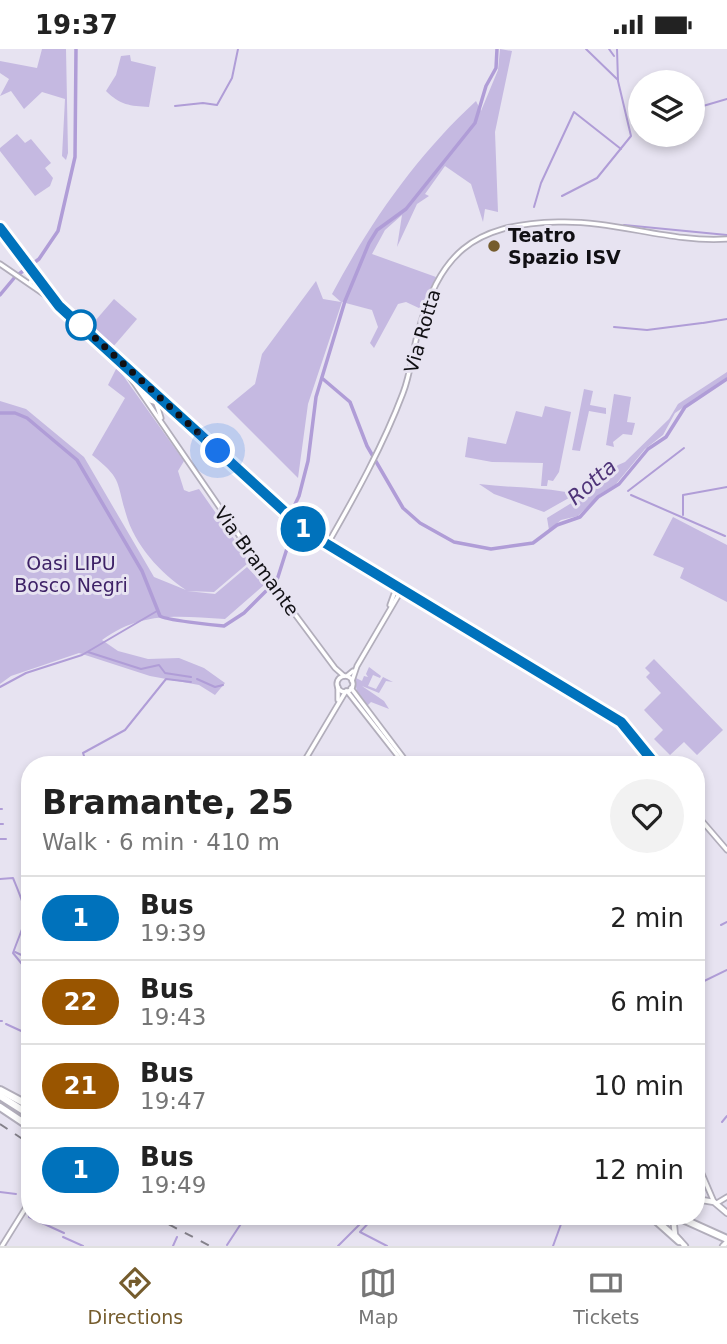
<!DOCTYPE html>
<html lang="en">
<head>
<meta charset="utf-8">
<style>
	:root { --surface:#fff; --page:#f2f2f2; --text:#222; --muted:#767676; --line:#e0e0e0; --accent:#755c2d }
	body { margin:0; font-family:"DejaVu Sans",sans-serif; background:var(--page); color:var(--text); height:100vh; display:flex; flex-direction:column; font-size:26px; white-space:nowrap }
	* { box-sizing:border-box; margin:0 }
	p { font-size:23px; color:var(--muted) }
	.icon { flex:none; width:38px; height:38px; fill:none; stroke:currentColor; stroke-width:2; stroke-linecap:round; stroke-linejoin:round }
	.map { position:relative; flex:1; overflow:hidden }
	.panel { position:absolute; left:21px; top:707px; width:684px; height:469px; display:flex; flex-direction:column; background:var(--surface); border-radius:28px; box-shadow:0 4px 10px #0003 }
	.panel>* { flex:none }
	.badge { padding:0 14px; border-radius:23px; font-size:24px; line-height:46px }
	.tools { position:absolute; left:628px; top:21px; display:grid; gap:14px }
	.tools a { display:grid; place-items:center; width:77px; height:77px; border-radius:50%; background:var(--surface); box-shadow:0 4px 10px #0003; font-size:35px }
	.you { position:absolute; width:35px; height:35px; margin:-18px; border:5px solid #fff; border-radius:50%; background:#1a73e8; box-shadow:0 0 0 10px #1a73e833 }
	.map>.badge { position:absolute; translate:-50% -50%; box-shadow:0 0 0 4px #fff }
	.round { display:grid; place-items:center; flex:none; width:74px; height:74px; border-radius:37px; background:var(--page) }
	.head { display:flex; align-items:center; justify-content:space-between; height:119px; padding:0 21px }
	h1 { font-size:33px; font-weight:600; line-height:52px }
	ul { padding:0; list-style:none }
	li { display:flex; align-items:center; gap:21px; height:84px; padding:0 21px; border-top:2px solid var(--line) }
	li div { flex:1 }
	li b { display:block; font-size:26px }
	li em { font-style:normal }
	li .badge { min-width:77px; font-weight:700; text-align:center }
	.status { display:flex; justify-content:space-between; align-items:center; height:49px; padding:0 35px; background:var(--surface); direction:ltr }
	.status svg { height:19px; fill:currentColor }
	.tabs { display:flex; justify-content:space-around; align-items:center; height:98px; border-top:2px solid var(--line); background:var(--surface); font-size:19px; color:var(--muted) }
	.tabs a { display:grid; justify-items:center; gap:4px }
	.tabs .on { color:var(--accent) }
	.map>svg:first-child { display:block }
	.green { fill:#c5b9e1 }
	.lines { fill:none; stroke-linecap:round; stroke-linejoin:round }
	.stream { stroke:#b09dd7; stroke-width:2 }
	.canal { stroke:#b09dd7; stroke-width:3.5 }
	.tertiary-casing { stroke:#b2aebb; stroke-width:7 }
	.secondary-casing { stroke:#b2aebb; stroke-width:7 }
	.primary-casing { stroke:#b2aebb; stroke-width:8 }
	.motorway-casing { stroke:#b2aebb; stroke-width:10 }
	.tertiary { stroke:#fff; stroke-width:3.5 }
	.secondary { stroke:#fff; stroke-width:3.5 }
	.primary { stroke:#fff; stroke-width:4.5 }
	.motorway { stroke:#fff; stroke-width:6 }
	.rail { stroke:#84818a; stroke-width:2; stroke-dasharray:9 9; stroke-linecap:butt }
	.line-casing { stroke:#fff; stroke-width:16 }
	.line { stroke:#0072bc; stroke-width:10 }
	.walk { stroke:#111014; stroke-width:7; stroke-dasharray:0 12.6 }
	.poi-dot { fill:#755c2d; stroke:#e7e3f1; stroke-width:2.5 }
	.stop-dot { fill:#fff; stroke:#0072bc; stroke-width:3.5 }
	.labels { text-anchor:middle; dominant-baseline:central; stroke-width:6; stroke-linejoin:round; paint-order:stroke }
	.poi-label { font-size:19px; font-weight:bold; fill:#111014; stroke:#e7e3f1; text-anchor:start }
	.street-label { font-size:19px; fill:#111014; stroke:#e7e3f1 }
	.park-label { font-size:19px; fill:#3e2267; stroke:#e7e3f1 }
	.water-label { font-size:21px; font-style:italic; fill:#4f3479; stroke:#e7e3f1 }
</style>
</head>
<body>
<div class="status"><b>19:37</b><svg viewBox="0 0 49 12"><path d="M0 12V9h3v3zM5 12V6h3v6zM10 12V3h3v9zM15 12V0h3v12zM26 1h20v11H26zM47 4h2v5h-2z"/></svg></div>
<div class="map">
<svg width="727" height="1197" viewBox="0 0 727 1197">
	<rect width="100%" height="100%" fill="#e7e3f1"/>
	<!-- green -->
	<g class="green">
		<path d="M42 0H66L68 104 66 111 62 107 65 50 42 43 24 60 11 42 0 47 9 30 0 24V12L37 19Z"/>
		<path d="M500 0 512 2 495 83 498 163 485 160 483 173 471 135 445 117 425 145 429 147 417 155 397 198 402 166 385 181 372 205 436 228 421 260 406 253 398 255 374 299 370 294 378 278 372 261 342 253 308 355 298 429 227 358 255 335 262 305 316 232 323 250 341 253 332 245C369 175 417 106 476 52L481 62 498 21Z"/>
		<path d="M130 6 131 12 156 18 149 58C130 57 120 56 106 42L116 26 121 7Z"/>
		<path d="M17 85 25 94 31 90 51 114 45 119 53 129 50 137 35 147 0 102V99Z"/>
		<path d="M114 250 137 270 112 299 89 279Z"/>
		<path d="M117 318 184 412 178 422 184 441 189 443 199 440 248 510 247 515 214 543 187 542 215 545 247 518 264 536 225 570C178 567 141 562 102 591L118 602 148 610 179 609 204 619 225 634 215 646 199 636 150 627 79 604 11 627 0 635V352L26 360 84 408 154 528 186 541C161 525 134 495 126 465 116 431 122 430 92 406L125 349 108 336Z"/>
		<path d="M727 323V329L675 364 663 386 645 400 616 435 600 445 578 467 561 471 549 481 547 469 578 450 618 416 625 413 669 370 678 355Z"/>
		<path d="M584 340 593 342 590 356 606 359V365L589 362 580 402 572 401Z"/>
		<path d="M614 345 631 348 627 373 635 374 632 386 623 385 613 393 614 398 606 396Z"/>
		<path d="M545 357 571 363 559 423 553 432 548 431 547 437H541L543 414 492 413 465 408 468 388 506 395 516 362 542 368Z"/>
		<path d="M479 435C511 439 545 438 576 445L544 463 494 445Z"/>
		<path d="M673 468 727 496V553L680 529 684 519 653 506Z"/>
		<path d="M654 610 723 681 697 706 684 693 670 706 654 690 663 681 644 661 661 644 646 628 650 624 645 619Z"/>
		<path d="M369 618 381 627 380 629 373 626 368 637 376 640 383 628 393 633 386 632 379 644 362 637 384 652 389 660 371 653 367 657 357 643 354 628 362 632 364 627 368 628 366 625Z"/>
	</g>
	<g class="lines">
		<!-- stream -->
		<g class="stream">
			<path d="M586 0 618 31"/>
			<path d="M609 0 614 7"/>
			<path d="M175 57 203 54 217 56 232 29 238 0"/>
			<path d="M703 57 727 50"/>
			<path d="M562 147 597 129 631 87 618 32 617 0"/>
			<path d="M534 158 541 134 574 63 621 100"/>
			<path d="M624 176 727 186"/>
			<path d="M703 274 727 270"/>
			<path d="M614 278 647 281 702 274"/>
			<path d="M628 442 684 399"/>
			<path d="M631 446 725 487"/>
			<path d="M683 466V446L727 438"/>
			<path d="M88 603 141 620 159 616 165 624 191 628"/>
			<path d="M197 630 215 638 223 636"/>
			<path d="M0 638 26 624 82 606 157 562"/>
			<path d="M87 716 83 704 125 681 166 630 191 633"/>
			<path d="M0 760H2"/>
			<path d="M0 775H3"/>
			<path d="M0 790H6"/>
			<path d="M0 830 13 829C31 873 28 862 13 904L26 920 30 933"/>
			<path d="M721 876 727 873"/>
			<path d="M15 903 30 910"/>
			<path d="M696 936 727 921"/>
			<path d="M0 972H2"/>
			<path d="M6 975 30 986"/>
			<path d="M722 1073 727 1067"/>
			<path d="M0 1143 16 1145"/>
			<path d="M30 1161 29 1168 64 1184"/>
			<path d="M375 1167 360 1183 387 1197"/>
			<path d="M185 1173 189 1167"/>
			<path d="M63 1188 83 1197"/>
			<path d="M227 1196 246 1167"/>
			<path d="M173 1197 177 1188"/>
			<path d="M338 1197 368 1167"/>
			<path d="M553 1197 564 1167"/>
		</g>
		<!-- canal -->
		<g class="canal">
			<path d="M0 246 15 228 39 210 58 182 75 108 76 0"/>
			<path d="M323 330 350 353 367 397 403 459 420 474 454 493 491 500 533 494 557 476 580 468 598 448 619 435 648 400 666 388 685 358 727 330"/>
			<path d="M0 364H15L27 369 77 411 142 522 160 567C165 571 213 576 224 577L244 564 277 531 290 490 288 470 299 447 308 412 316 348 345 252 369 194 377 181 406 160 475 74 486 37 496 19 497 0"/>
		</g>
		<!-- tertiary casing -->
		<g class="tertiary-casing">
			<g id="tertiary">
				<path d="M0 179 56 252"/>
				<path d="M30 234 36 224"/>
				<path d="M150 338 307 483 621 672 656 716"/>
				<path d="M145 346 151 352 169 357"/>
				<path d="M327 496C355 447 383 397 403 344 410 326 412 306 417 287 439 205 471 175 558 173 614 171 671 194 727 190"/>
				<path d="M390 556 394 545"/>
				<path d="M347 627 353 622"/>
				<path d="M352 632 357 617 398 547"/>
				<path d="M338 651V638"/>
				<path d="M302 716 346 642"/>
				<path d="M696 765 727 801"/>
				<path d="M717 1154 727 1148"/>
				<path d="M2 1197 30 1152"/>
			</g>
		</g>
		<!-- secondary casing -->
		<g class="secondary-casing">
			<g id="secondary">
				<path d="M0 215 54 252 115 307"/>
				<path d="M115 306 271 533 335 619 344 627"/>
				<path d="M121 311C144 331 153 340 161 369"/>
				<circle cx="345" cy="635" r="8"/>
				<path d="M351 639 409 716"/>
				<path d="M347 642 405 716"/>
				<path d="M696 1111 714 1153"/>
				<path d="M696 1148 701 1141 702 1127"/>
			</g>
		</g>
		<!-- primary casing -->
		<g class="primary-casing">
			<g id="primary">
				<path d="M696 1150 714 1153 727 1164"/>
				<path d="M673 1167 675 1186 685 1197"/>
				<path d="M723 1197 727 1193"/>
			</g>
		</g>
		<!-- motorway casing -->
		<g class="motorway-casing">
			<g id="motorway">
				<path d="M0 1041 30 1057"/>
				<path d="M0 1047 30 1066"/>
				<path d="M0 1058 30 1078"/>
				<path d="M651 1167 679 1192"/>
				<path d="M676 1167 727 1190"/>
			</g>
		</g>
		<!-- tertiary -->
		<use href="#tertiary" class="tertiary"/>
		<!-- secondary -->
		<use href="#secondary" class="secondary"/>
		<!-- primary -->
		<use href="#primary" class="primary"/>
		<!-- motorway -->
		<use href="#motorway" class="motorway"/>
		<!-- rail -->
		<g class="rail">
			<path d="M0 1075 30 1095"/>
			<path d="M153 1167 210 1197"/>
		</g>
	</g>
	<g class="lines">
		<!-- line casing -->
		<g class="line-casing">
			<path id="line" d="M0 179 59 257 307 483 621 673 656 716"/>
		</g>
		<!-- line -->
		<use href="#line" class="line"/>
		<!-- walk -->
		<path class="walk" d="M81 276 79 274 218 402"/>
	</g>
	<!-- markers -->
	<circle class="poi-dot" cx="494" cy="197" r="7"/>
	<circle class="stop-dot" cx="81" cy="276" r="14"/>
	<g class="labels">
		<!-- poi labels -->
		<g class="poi-label">
			<text x="508" y="186">Teatro<tspan x="508" dy="22">Spazio ISV</tspan></text>
		</g>
		<!-- street labels -->
		<g class="street-label">
			<text transform="translate(422 282) rotate(-74)">Via Rotta</text>
			<text transform="translate(257 512) rotate(54)">Via Bramante</text>
		</g>
		<!-- park labels -->
		<g class="park-label">
			<text x="71" y="514">Oasi LIPU<tspan x="71" dy="22">Bosco Negri</tspan></text>
		</g>
		<!-- water labels -->
		<g class="water-label">
			<text transform="translate(592 433) rotate(-41)">Rotta</text>
		</g>
	</g>
</svg>
<div class="tools">
<a><svg class="icon" aria-label="layers" viewBox="0 0 24 24"><path d="M12 4l9 5-9 5-9-5zM3 14l9 5 9-5"/></svg></a>
</div>
<div class="you" style="left:218px;top:402px"></div>
<b class="badge" style="left:303px;top:480px;background:#0072bc;color:#fff">1</b>
<section class="panel">
<div class="head"><div><h1>Bramante, 25</h1><p>Walk · 6 min · 410 m</p></div><a class="round"><svg class="icon" aria-label="heart" viewBox="0 0 24 24"><path d="M12 20l-8-8c-3-5 5-10 8-4 3-6 11-1 8 4z"/></svg></a></div>
<ul>
<li><span class="badge" style="background:#0072bc;color:#fff">1</span><div><b>Bus</b><p>19:39</p></div><em>2 min</em></li>
<li><span class="badge" style="background:#950;color:#fff">22</span><div><b>Bus</b><p>19:43</p></div><em>6 min</em></li>
<li><span class="badge" style="background:#950;color:#fff">21</span><div><b>Bus</b><p>19:47</p></div><em>10 min</em></li>
<li><span class="badge" style="background:#0072bc;color:#fff">1</span><div><b>Bus</b><p>19:49</p></div><em>12 min</em></li>
</ul>
</section>
</div>
<nav class="tabs">
<a class="on"><svg class="icon" aria-label="directions" viewBox="0 0 24 24"><path d="M12 3l9 9-9 9-9-9zM9 14v-3h6M13 9l2 2-2 2"/></svg>Directions</a>
<a><svg class="icon" aria-label="map" viewBox="0 0 24 24"><path d="M3 6l6-2 6 2 6-2v14l-6 2-6-2-6 2zM9 4v14M15 6v14"/></svg>Map</a>
<a><svg class="icon" aria-label="tickets" viewBox="0 0 24 24"><path d="M3 7h18v10H3zM15 7v10"/></svg>Tickets</a>
</nav>
</body>
</html>
